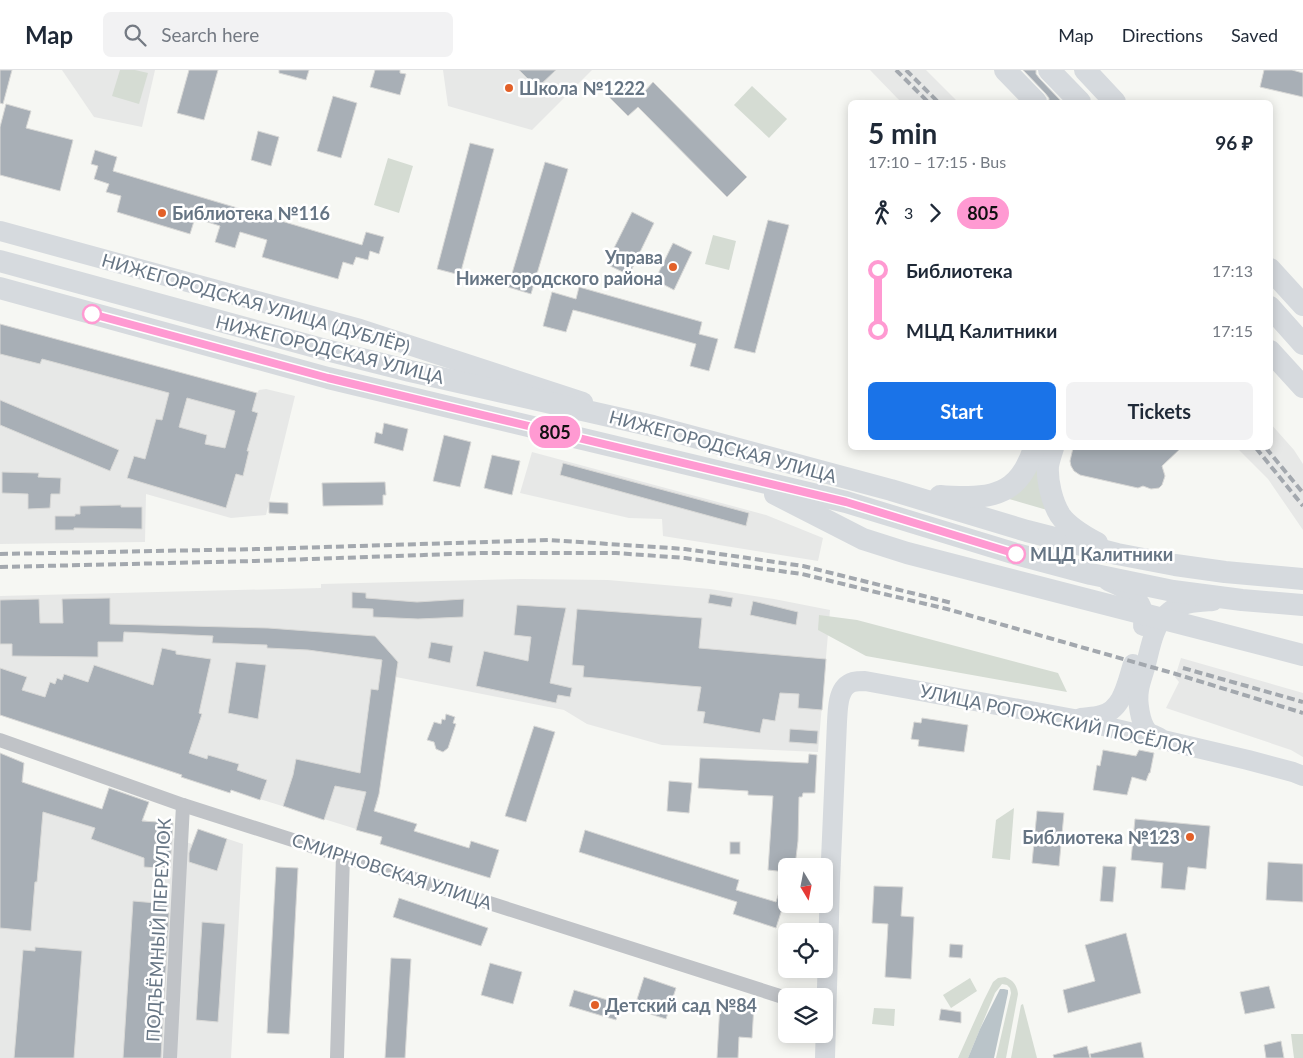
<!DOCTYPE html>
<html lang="en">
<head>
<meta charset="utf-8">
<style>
	:root { --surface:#fff; --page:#f2f2f3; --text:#1f2937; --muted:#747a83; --line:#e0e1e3; --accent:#1a73e8 }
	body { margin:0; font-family:Lato,sans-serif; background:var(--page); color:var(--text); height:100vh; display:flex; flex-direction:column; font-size:19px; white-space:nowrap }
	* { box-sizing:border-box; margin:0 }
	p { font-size:16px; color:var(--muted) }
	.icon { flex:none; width:28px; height:28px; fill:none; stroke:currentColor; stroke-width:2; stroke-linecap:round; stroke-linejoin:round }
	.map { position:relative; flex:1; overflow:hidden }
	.drawer { position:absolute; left:848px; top:30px; width:425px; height:350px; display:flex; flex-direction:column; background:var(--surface); border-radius:8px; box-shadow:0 2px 12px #0003 }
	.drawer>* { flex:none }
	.badge { padding:0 10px; border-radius:16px; font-size:18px; line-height:32px }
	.needle { width:32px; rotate:170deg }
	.tools { position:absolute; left:778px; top:788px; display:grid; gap:10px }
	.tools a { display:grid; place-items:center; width:55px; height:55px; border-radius:8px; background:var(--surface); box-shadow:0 2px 12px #0003; font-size:25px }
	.map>.badge { position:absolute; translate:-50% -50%; box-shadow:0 0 0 2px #fff }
	.legs { display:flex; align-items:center; gap:8px; height:55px; padding:0 20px; font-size:16px }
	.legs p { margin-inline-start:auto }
	.head { display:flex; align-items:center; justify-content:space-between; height:85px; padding:0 20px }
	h1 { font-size:28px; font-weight:700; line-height:38px }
	.cta { display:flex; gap:10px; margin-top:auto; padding:10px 20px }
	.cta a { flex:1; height:58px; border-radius:8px; background:var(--accent); color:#fff; font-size:20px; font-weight:700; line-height:58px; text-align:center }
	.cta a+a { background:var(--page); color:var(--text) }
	ul { padding:0 20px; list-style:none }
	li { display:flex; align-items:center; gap:18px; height:60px; font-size:19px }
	li i { display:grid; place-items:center; width:8px; height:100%; margin:0 6px; background:currentColor }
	li i::after { content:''; width:12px; height:12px; margin:-6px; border:4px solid; border-radius:50%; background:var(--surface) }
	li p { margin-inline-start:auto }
	li:first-child i { background:linear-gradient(#0000 50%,currentColor 0) }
	li:last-child i { background:linear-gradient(currentColor 50%,#0000 0) }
	header { display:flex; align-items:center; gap:30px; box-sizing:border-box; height:70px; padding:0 25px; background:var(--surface); border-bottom:1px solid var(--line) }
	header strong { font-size:24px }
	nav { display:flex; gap:28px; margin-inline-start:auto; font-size:18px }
	.search { width:350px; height:45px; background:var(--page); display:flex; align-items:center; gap:12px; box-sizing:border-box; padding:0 18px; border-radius:8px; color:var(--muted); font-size:19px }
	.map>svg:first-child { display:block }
	.built { fill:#e7e8e7 }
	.green { fill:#d5dcd3 }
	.water { fill:#bac4c9 }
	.building { fill:#a8afb6; stroke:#d8d8d6; fill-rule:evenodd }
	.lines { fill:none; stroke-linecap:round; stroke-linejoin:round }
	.street { stroke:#c0c3c7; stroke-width:14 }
	.secondary { stroke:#d6dade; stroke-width:20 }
	.primary { stroke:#d6dade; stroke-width:22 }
	.rail { stroke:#a3a8ae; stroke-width:4; stroke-dasharray:8 4; stroke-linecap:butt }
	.line-1-casing { stroke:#fff; stroke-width:11 }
	.line-1 { stroke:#ff9ad2; stroke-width:8 }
	.poi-dot { fill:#e26028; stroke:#fff; stroke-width:2 }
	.stop-1-dot { fill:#fff; stroke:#ff9ad2; stroke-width:2.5 }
	.labels { text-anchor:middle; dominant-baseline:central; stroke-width:5; stroke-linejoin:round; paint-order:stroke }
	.poi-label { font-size:18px; font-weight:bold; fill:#667584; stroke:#fff; text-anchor:start }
	.street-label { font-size:18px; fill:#667584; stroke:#fff }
	.stop-label { font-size:18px; font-weight:bold; fill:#667584; stroke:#fff; text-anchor:start }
</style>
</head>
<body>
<header>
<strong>Map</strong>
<div class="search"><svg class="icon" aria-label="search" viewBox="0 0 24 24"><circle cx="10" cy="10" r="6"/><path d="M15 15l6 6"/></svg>Search here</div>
<nav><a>Map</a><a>Directions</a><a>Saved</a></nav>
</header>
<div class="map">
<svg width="1303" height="988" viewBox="0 0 1303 988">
	<rect width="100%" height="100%" fill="#f6f7f3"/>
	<!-- built -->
	<g class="built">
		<path d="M62 0H155L142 57 94 47Z"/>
		<path d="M443 0H592L532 60 448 36Z"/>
		<path d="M870 0H926L958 32H901Z"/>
		<path d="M0 254 257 323 259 320 266 319 295 326 266 445 231 448 146 424 145 472 0 474Z"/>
		<path d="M1270 353 1294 380 1303 394V460L1268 409 1237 378H1270Z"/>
		<path d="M532 382 766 445 823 468 818 491 663 466 662 449 629 448 520 423Z"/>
		<path d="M522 509 608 510 710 519 774 529 830 540 818 682 662 675 587 654 564 640 396 607 379 724 369 763 231 720 230 723 181 707V705L0 645V526L321 518V514Z"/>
		<path d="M1181 588 1303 623V687L1291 680 1166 638 1179 612 1175 607Z"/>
		<path d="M0 685H5L24 693 23 712 102 739 109 718 149 732 143 749 147 751 173 753V768L192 774 198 759 243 774 231 988H0Z"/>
	</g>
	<!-- green -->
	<g class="green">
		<path d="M120 0H135L148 3 139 34 112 26Z"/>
		<path d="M752 16 787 49 769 68 734 35Z"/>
		<path d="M388 88 413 96 399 143 374 135Z"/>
		<path d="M713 165 736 171 729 200 705 194Z"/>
		<path d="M1037 396 1047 440 1009 429Z"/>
		<path d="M819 545 857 550 1058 603 1067 622 866 586 818 560Z"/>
		<path d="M1014 738 1010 790 992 788 996 750Z"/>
		<path d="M1005 907C1013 910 1017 915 1018 924L1006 988H996L1011 923 1010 918 1007 915 1002 914 995 923 968 988H958L984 930 993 912 998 908Z"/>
		<path d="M970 908 977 921 951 938 943 925Z"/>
		<path d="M1023 934 1037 988H1011L1021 935Z"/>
		<path d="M874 938 895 939 894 956 872 954Z"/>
		<path d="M1291 964H1303V988H1294Z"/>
	</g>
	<!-- water -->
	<path class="water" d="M1000 919H1004L1008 920V923L994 988H968L980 959Z"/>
	<!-- building -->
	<g class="building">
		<path d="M0 0H12L3 34 0 33Z"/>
		<path d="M189 0H218L204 50 177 43Z"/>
		<path d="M279 0H309L306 10 279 3Z"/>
		<path d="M375 0H400V3L406 4 400 25 370 17Z"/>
		<path d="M519 0H556L537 18Z"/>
		<path d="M1023 0H1036V4L1040 9 1062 32H1049V28L1045 23Z"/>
		<path d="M1264 0H1292L1303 3V27L1260 17Z"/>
		<path d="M636 12 645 21 653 12 747 107 727 127 638 37 628 46 609 27 622 14 628 20Z"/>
		<path d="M333 26 357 33 341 88 317 81Z"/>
		<path d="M6 34 31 41 26 58 73 70 60 121 0 105V57Z"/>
		<path d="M258 61 279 67 271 96 251 90Z"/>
		<path d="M470 73 494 79 460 205 437 199Z"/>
		<path d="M95 80 117 87 113 101 362 175 366 162 384 167 379 184 370 181 368 190 356 187 353 195 343 192 338 209 262 187 267 170 240 162 235 178 215 172 220 156 195 148 190 164 117 142 121 126 106 122 109 114 94 109 98 96 91 94Z"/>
		<path d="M545 92 568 99 531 224 508 217Z"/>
		<path d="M632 142 654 153 629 205 606 194Z"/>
		<path d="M768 150 789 155 755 283 734 278Z"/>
		<path d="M673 173 692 182 674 220 655 210Z"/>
		<path d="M579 217 702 252 699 264 718 269 709 301 690 296 696 274 585 243 573 240 566 262 543 256 552 222 576 229Z"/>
		<path d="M0 254 257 323 252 341 258 343 247 381H249L243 406 236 404 226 438 127 408 134 386 145 389 156 349 162 350 169 323 42 289 40 294 0 284ZM187 328 235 341 225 378 205 374 207 365 179 357Z"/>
		<path d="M0 330 119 380 110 401 0 355Z"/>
		<path d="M384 353 408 359 403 381 374 373 376 362 382 364Z"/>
		<path d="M444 365 471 372 460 417 433 411Z"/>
		<path d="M1073 378H1181L1162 396 1165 406 1162 415 1159 418 1151 419 1143 416 1138 418 1080 405 1074 401 1071 396 1070 391Z"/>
		<path d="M492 385 520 391 512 425 484 418Z"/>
		<path d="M563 393 749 443 746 456 560 405Z"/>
		<path d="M2 402 39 403 38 407 61 408 60 424H51L50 438 28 439V424L2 423Z"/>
		<path d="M385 412 386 425H383V435L323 436 322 413Z"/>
		<path d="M269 432 288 433V444L269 443Z"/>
		<path d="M121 435V437H142V459L74 458V460H55V446H75V444H80V436Z"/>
		<path d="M352 522 366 523V528L417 532 464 529 463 547 418 549 373 547V539L352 538Z"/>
		<path d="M710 524 733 528 731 537 708 533Z"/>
		<path d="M110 528V554L268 558 375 566 398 592 379 724 374 741 417 754 414 761 469 778 471 771 499 780 490 808 380 774 382 767 356 760 366 722 335 716 324 750 283 736 293 705 296 689 360 703 371 619 378 620 382 590 308 580 267 578V575L212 573 213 566 124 562 123 572H98V587L12 586V574H0V530L39 529 40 553H63L62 529Z"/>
		<path d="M753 531 798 542 796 555 750 545Z"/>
		<path d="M517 535 566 538 550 613 572 618 570 627 558 625 556 633 476 616 484 581 528 591 531 567 514 565Z"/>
		<path d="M577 539 702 548 699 578 826 589 822 640 798 638 799 624 780 623 775 651 763 649 760 663 703 653 705 642 697 641 701 617 583 607 584 596 572 595Z"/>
		<path d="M431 572 453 576 450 593 428 588Z"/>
		<path d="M162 578 176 581V584L211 589 199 643 202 644 189 683 207 689 208 685 239 694 237 700 267 710 260 730 231 720 230 723 181 707 182 705 0 645V598L27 607 22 620 45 627 50 612 55 614 57 608 62 610 64 604 88 612 94 595 153 615Z"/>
		<path d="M236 592 266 595 258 649 228 643Z"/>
		<path d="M446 644 455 647 453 653 456 654 448 678 443 682 436 679 434 672 427 670 434 652 441 654 442 649 445 650Z"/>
		<path d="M922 648 968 655 964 682 918 676 919 670 911 669 914 652 921 653Z"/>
		<path d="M534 656 555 662 526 752 505 746Z"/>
		<path d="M790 659 818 661 817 674 789 672Z"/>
		<path d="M1103 680 1136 686 1139 680 1154 683 1150 703H1149L1146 711 1132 707 1127 725 1093 720 1097 695 1100 696Z"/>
		<path d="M0 683 24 693 22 712 102 739 109 718 149 732 142 751 173 753 170 799 144 797V788L91 769 95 758 43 742 37 812H35L31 861 0 858Z"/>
		<path d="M809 684 817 685 815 723H803L802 727H799L798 771 795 796H786V802L768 800 773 726 748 725V721L698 718 700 688 808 693Z"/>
		<path d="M669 711 692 713 689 743 667 741Z"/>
		<path d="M1037 741 1064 743 1059 796 1032 793Z"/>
		<path d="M1135 749 1210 756 1206 799 1188 797 1185 820 1161 818 1163 793 1131 790Z"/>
		<path d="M198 759 227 769 217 801 189 792V783Z"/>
		<path d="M585 760 739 810 736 820 776 832 784 806H786V840L782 839 776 858 733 844 737 832 579 782Z"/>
		<rect x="730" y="772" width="10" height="12"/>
		<path d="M1268 792 1303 794V832L1266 830Z"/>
		<path d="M1103 796 1116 797 1113 832 1100 831Z"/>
		<path d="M276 797 298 798 289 964 267 963Z"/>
		<path d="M874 816 903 817 901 846 914 847 911 909 885 907 888 854 872 853Z"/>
		<path d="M399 828 488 858 481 876 393 847Z"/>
		<path d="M133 831 168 834 167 843H169L161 988H123Z"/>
		<path d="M202 852 225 854 218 952 196 950Z"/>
		<path d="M1126 863 1141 923 1068 943 1063 920 1095 911 1085 875Z"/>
		<path d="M950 874 963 875 962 888 949 887Z"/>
		<path d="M35 877 82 881 74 988H14L23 880 35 881Z"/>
		<path d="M391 888 411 889 405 988H385Z"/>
		<path d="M490 893 522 902 513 934 481 925Z"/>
		<path d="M644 907 676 918 666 949 634 939Z"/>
		<path d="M1269 916 1275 938 1245 944 1240 922Z"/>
		<path d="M574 920 621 934 616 950 569 936Z"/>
		<path d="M720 933 754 935 752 968 739 967 738 988H717Z"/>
		<path d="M941 939 961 942V953L939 950Z"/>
		<path d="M1281 971 1284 988H1266L1264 975Z"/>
		<path d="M1141 972 1144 988H1091L1090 984Z"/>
		<path d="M1087 976 1090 988H1054L1053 985Z"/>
	</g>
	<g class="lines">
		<!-- street -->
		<g class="street">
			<path d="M0 670 183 735 786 928"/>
			<path d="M170 988 183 735"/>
			<path d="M337 988 343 785"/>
		</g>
		<!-- secondary -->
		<g class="secondary">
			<path d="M0 161 360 259 583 332"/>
			<path d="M1108 511C1130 520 1147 531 1143 556"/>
			<path d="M1081 648C1088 647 1095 647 1101 645 1123 640 1127 612 1133 594"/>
			<path d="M1160 668C1157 666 1150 664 1147 661 1140 652 1137 631 1139 620 1140 613 1143 605 1145 598 1150 580 1153 554 1169 542 1181 532 1199 532 1213 531"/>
			<path d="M825 988 830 813 837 652C838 639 837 617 853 612 857 611 862 611 865 611L1074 649 1248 690 1293 702 1303 706"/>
		</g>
		<!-- primary -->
		<g class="primary">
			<path d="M1005 0 1036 32"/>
			<path d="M1049 0 1080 32"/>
			<path d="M1085 0 1115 32"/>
			<path d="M0 191 326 280 410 301 653 356 891 420 1027 461 1117 484 1175 495 1225 502 1303 509"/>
			<path d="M1270 199 1303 235"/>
			<path d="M0 218 328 308 846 432 1016 484 1091 504 1173 521 1242 530 1303 535"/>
			<path d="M1270 237 1303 274"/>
			<path d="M1270 281 1303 317"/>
			<path d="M1053 378C1051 384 1049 390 1048 396 1047 411 1052 432 1060 445 1068 457 1084 466 1097 473"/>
			<path d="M775 424 863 469 907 483 1303 585"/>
			<path d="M940 426C949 427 958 427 968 427 1005 427 1023 413 1034 378"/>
		</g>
		<!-- rail -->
		<g class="rail">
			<path d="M896 0 928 32"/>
			<path d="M906 0 938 32"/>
			<path d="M1256 378 1303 436"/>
			<path d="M1266 378 1303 423"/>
			<path d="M0 484 260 479 549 470 685 479 803 496 952 533"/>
			<path d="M0 497 255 491 480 483H616L685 488 802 504 884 524 947 539 1176 604 1303 643"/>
			<path d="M1183 598 1303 632"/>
		</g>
	</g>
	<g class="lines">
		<!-- line-1 casing -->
		<g class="line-1-casing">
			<path id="line-1" d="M92 244 328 308 846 432 1016 484"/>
		</g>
		<!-- line-1 -->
		<use href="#line-1" class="line-1"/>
	</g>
	<!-- markers -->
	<g class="poi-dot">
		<circle cx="509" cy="18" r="5"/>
		<circle cx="162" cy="143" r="5"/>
		<circle cx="673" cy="197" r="5"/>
		<circle cx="1190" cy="767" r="5"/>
		<circle cx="595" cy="935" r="5"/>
	</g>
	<g class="stop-1-dot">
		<circle cx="92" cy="244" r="9"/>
		<circle cx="1016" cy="484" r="9"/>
	</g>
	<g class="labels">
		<!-- poi labels -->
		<g class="poi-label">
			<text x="519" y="18">Школа №1222</text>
			<text x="172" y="143">Библиотека №116</text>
			<text x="663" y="187" text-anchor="end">Управа<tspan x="663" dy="21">Нижегородского района</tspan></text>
			<text x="1180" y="767" text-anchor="end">Библиотека №123</text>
			<text x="605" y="935">Детский сад №84</text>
		</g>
		<!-- street labels -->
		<g class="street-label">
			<text transform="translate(256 233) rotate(16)">НИЖЕГОРОДСКАЯ УЛИЦА (ДУБЛЁР)</text>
			<text transform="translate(330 279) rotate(14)">НИЖЕГОРОДСКАЯ УЛИЦА</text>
			<text transform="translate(723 376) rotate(15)">НИЖЕГОРОДСКАЯ УЛИЦА</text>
			<text transform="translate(1057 649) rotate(12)">УЛИЦА РОГОЖСКИЙ ПОСЁЛОК</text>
			<text transform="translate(392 801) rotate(18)">СМИРНОВСКАЯ УЛИЦА</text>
			<text transform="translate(158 860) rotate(-87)">ПОДЪЁМНЫЙ ПЕРЕУЛОК</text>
		</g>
		<!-- stop labels -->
		<g class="stop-label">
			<text x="1030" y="484">МЦД Калитники</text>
		</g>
	</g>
</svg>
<div class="tools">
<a><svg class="needle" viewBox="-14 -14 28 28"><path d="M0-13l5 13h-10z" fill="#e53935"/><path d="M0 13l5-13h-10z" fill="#747a83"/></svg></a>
<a><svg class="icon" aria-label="locate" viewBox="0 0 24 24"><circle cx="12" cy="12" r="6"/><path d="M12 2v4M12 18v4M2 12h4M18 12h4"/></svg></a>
<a><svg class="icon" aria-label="layers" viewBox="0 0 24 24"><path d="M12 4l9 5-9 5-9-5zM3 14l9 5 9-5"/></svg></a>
</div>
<b class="badge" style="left:555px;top:362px;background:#ff9ad2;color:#111">805</b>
<section class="drawer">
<div class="head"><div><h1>5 min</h1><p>17:10 – 17:15 · Bus</p></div><b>96 ₽</b></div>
<div class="legs"><svg class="icon" aria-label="walk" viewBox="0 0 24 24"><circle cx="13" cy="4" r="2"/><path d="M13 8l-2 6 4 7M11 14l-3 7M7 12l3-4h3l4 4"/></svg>3<svg class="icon" aria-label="forward" viewBox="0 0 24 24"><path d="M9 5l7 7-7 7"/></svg><b class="badge" style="background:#ff9ad2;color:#111">805</b></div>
<ul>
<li><i style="color:#ff9ad2"></i><b>Библиотека</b><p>17:13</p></li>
<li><i style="color:#ff9ad2"></i><b>МЦД Калитники</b><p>17:15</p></li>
</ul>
<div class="cta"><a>Start</a><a>Tickets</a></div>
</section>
</div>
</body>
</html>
